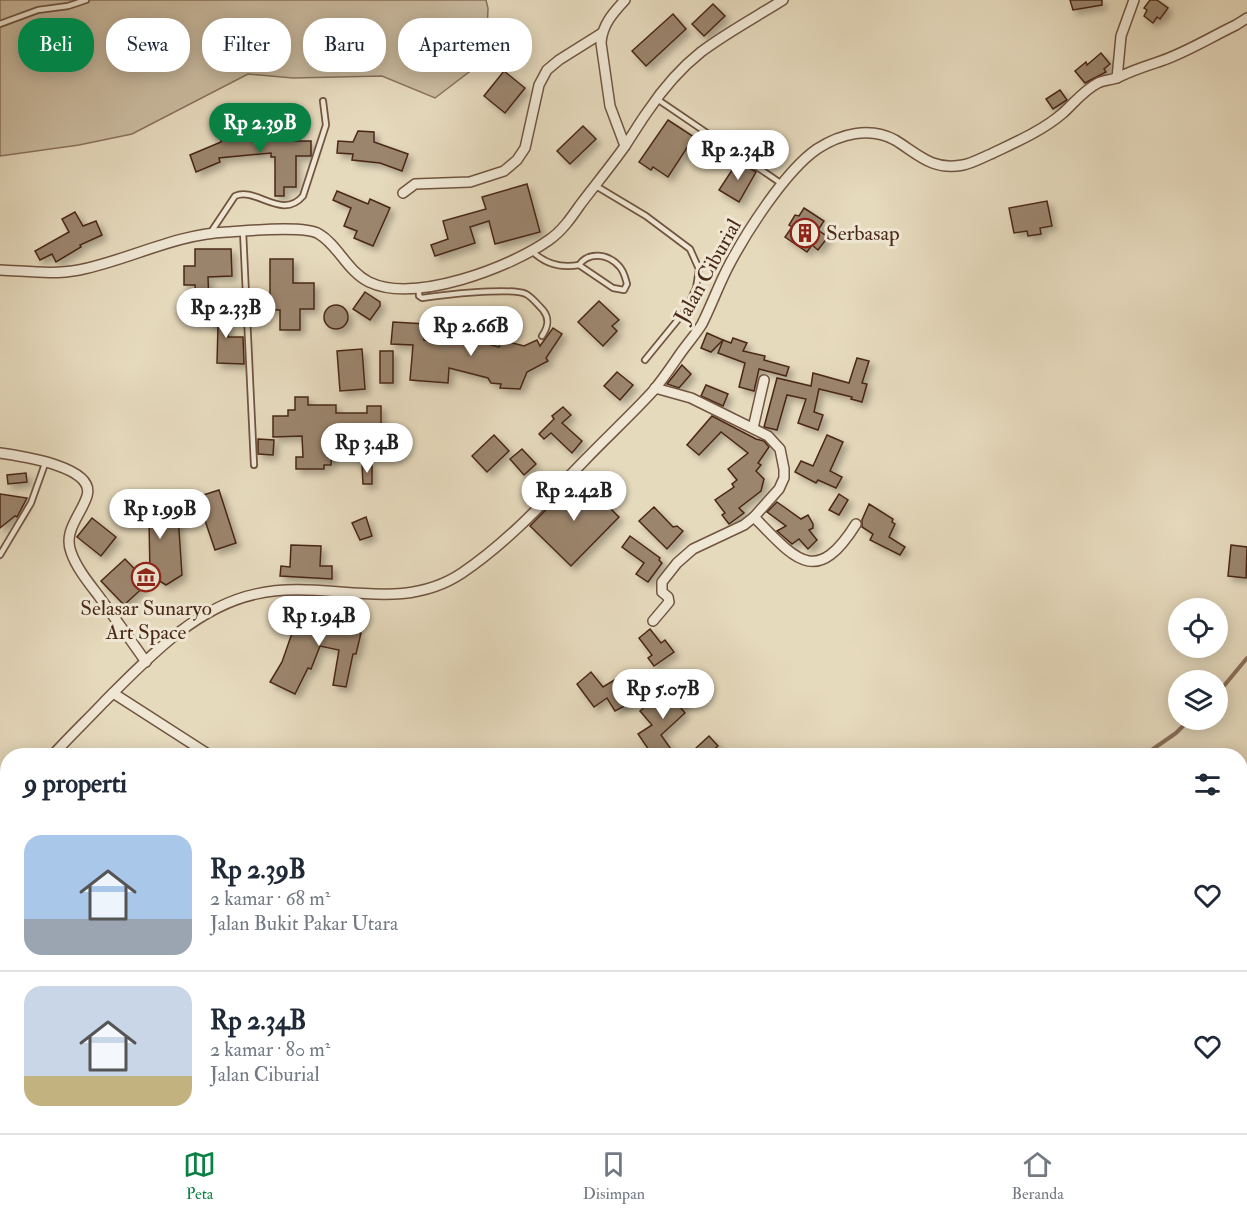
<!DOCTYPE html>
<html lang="id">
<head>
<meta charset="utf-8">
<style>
  body { margin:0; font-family:"IM FELL Double Pica",serif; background:#f2f2f3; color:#1f2937; height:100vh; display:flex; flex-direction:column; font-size:22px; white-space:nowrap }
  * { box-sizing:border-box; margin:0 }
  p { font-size:20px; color:#747a83 }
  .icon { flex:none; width:33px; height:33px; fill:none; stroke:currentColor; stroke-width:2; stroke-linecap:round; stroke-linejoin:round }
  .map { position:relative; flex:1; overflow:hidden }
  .drawer { position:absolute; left:0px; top:748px; width:1248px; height:386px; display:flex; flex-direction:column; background:#fff; border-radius:24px 24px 0 0; box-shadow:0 3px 15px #0003 }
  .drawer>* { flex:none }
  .guide { position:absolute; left:18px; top:18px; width:600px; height:54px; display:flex; gap:12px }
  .fabs { position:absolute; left:1168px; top:598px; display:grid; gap:12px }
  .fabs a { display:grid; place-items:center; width:60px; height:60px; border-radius:50%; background:#fff; box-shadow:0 3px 15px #0003; font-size:30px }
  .price { position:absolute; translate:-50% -51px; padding:0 14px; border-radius:21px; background:#fff; color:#222; font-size:20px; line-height:39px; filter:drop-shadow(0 2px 3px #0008) }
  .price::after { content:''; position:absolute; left:50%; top:36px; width:18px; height:14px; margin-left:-9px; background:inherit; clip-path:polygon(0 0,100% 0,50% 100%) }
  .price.selected { background:#0b8043; color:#fff }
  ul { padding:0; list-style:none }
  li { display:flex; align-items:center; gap:18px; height:150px; padding:0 24px }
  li+li { border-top:2px solid #e0e1e3 }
  li span { display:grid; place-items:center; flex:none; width:168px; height:120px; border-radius:18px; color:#555 }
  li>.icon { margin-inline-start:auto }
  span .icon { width:72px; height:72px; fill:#fffc; stroke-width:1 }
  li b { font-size:26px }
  h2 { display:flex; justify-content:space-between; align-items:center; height:72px; padding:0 24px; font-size:26px }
  .pill { padding:0 21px; border-radius:24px; background:#fff; box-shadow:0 3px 15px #0003; font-size:21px; line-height:54px }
  .pill.selected { background:#0b8043; color:#fff }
  .tabs { display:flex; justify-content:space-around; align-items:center; height:84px; border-top:2px solid #e0e1e3; background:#fff; font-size:16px; color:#747a83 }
  .tabs a { display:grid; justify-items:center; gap:3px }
  .tabs .selected { color:#0b8043 }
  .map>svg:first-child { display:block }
  .green { fill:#cbbca1; stroke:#8a725c; stroke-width:1.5 }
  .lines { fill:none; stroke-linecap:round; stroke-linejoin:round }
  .stream { stroke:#886e59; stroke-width:4 }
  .building { fill:#9b856d; stroke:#4a2817; stroke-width:1.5; filter:url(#shadow) }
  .service-casing { stroke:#715440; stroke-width:8 }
  .minor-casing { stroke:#715440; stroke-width:12 }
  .service { stroke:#efe7d4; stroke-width:4.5 }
  .minor { stroke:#efe7d4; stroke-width:9 }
  .labels { text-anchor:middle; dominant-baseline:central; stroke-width:6; stroke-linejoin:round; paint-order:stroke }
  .poi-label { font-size:21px; fill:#4a2817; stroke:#efe7d4; text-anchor:start }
  .street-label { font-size:21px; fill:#4a2817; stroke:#efe7d4 }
</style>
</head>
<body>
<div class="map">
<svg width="1247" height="1133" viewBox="0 0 1247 1133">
  <defs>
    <filter id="shadow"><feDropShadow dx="4.5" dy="4.5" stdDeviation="3" flood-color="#0004"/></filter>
  </defs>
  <rect width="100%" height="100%" fill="#e6dabd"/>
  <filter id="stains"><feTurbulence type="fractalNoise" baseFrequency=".00333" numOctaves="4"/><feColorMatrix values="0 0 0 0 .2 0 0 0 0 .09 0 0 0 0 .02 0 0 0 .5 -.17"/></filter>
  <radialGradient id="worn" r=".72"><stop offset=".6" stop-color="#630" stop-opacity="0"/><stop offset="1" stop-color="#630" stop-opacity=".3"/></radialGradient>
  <!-- green -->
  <polygon class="green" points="0,0 486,0 488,8 486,59 435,98 382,76 293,78 248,74 132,134 79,145 0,156"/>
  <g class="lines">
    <!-- stream -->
    <g class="stream">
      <polyline points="1218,693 1247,658"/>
      <polyline points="1143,756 1176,733 1189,720"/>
      <polyline points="775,1133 782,1126"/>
    </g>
  </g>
  <!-- building -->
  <g class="building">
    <polygon points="1070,0 1102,0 1102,5 1073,10"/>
    <polygon points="1150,0 1157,0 1168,8 1160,19 1157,17 1153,23 1144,16 1147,10 1144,8"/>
    <polygon points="713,4 725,16 704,36 692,24"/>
    <polygon points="673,14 686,29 646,66 632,51"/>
    <polygon points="1101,53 1110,64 1104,69 1106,72 1085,83 1075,71 1086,62 1087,65"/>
    <polygon points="504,71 525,88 505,113 484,96"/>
    <polygon points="1060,90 1067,100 1053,109 1046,99"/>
    <polygon points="668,120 694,137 668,177 653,167 651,170 639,162"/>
    <polygon points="583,126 596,139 570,164 557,151"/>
    <polygon points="270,127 290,127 291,141 311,141 311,156 296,156 296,187 284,187 284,196 275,196 275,157 271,157 271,153 219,158 220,162 196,172 190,155 221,142 221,139 271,136"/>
    <polygon points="358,131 374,132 374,142 408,154 402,171 380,163 352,160 353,154 337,153 338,141 353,142"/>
    <polygon points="738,161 756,172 739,202 719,190"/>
    <polygon points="527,184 540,232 495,244 489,221 470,227 475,243 435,256 431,245 448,239 443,221 486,209 482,197"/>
    <polygon points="337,191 368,204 370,199 390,208 373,246 354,238 357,231 344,226 351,208 333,200"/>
    <polygon points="1047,201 1052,226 1040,228 1041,234 1028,236 1027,231 1014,233 1009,208"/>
    <polygon points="804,208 824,221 818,230 828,237 818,250 812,245 807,252 785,237 792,227 789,225 795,215 799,216"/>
    <polygon points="75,212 83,226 96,221 102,235 80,245 81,247 56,262 52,254 40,260 35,251 69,232 62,219"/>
    <polygon points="195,249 231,249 232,276 208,277 209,303 196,303 195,285 184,285 184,266 195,266"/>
    <polygon points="270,259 293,259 293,283 314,283 314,309 300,309 300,330 280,330 280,310 270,310"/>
    <polygon points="365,292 380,302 380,306 370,320 353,309"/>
    <polygon points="599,301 619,320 612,326 617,331 603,346 578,322"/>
    <circle cx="336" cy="317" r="12"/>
    <polygon points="208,310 228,310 228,337 243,337 244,364 217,363 218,325 208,325"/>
    <polygon points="393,322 426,324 424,340 465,343 466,338 499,347 501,340 524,346 537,340 540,346 553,328 562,334 546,358 548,361 527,372 520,389 500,388 501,384 491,383 488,378 449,368 448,383 410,380 413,345 391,344"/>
    <polygon points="707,333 723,340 711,352 701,348"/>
    <polygon points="733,338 747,343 743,351 765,356 764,360 789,367 786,376 759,369 754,391 739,387 745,363 718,353 723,340 731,343"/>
    <polygon points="362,349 365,389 340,391 337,351"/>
    <rect x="380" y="351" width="13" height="32"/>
    <polygon points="857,358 869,361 862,383 867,384 862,402 851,399 852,397 819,389 814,412 823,415 818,430 798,423 806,399 787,395 777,430 764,427 777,378 811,386 813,373 849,383"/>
    <polygon points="682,365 691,374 679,388 667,384"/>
    <polygon points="617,372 633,385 620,400 604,386"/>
    <polygon points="706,385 728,394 723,406 701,396"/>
    <polygon points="295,397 308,397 308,405 336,405 336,413 367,413 367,406 381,406 381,439 336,439 336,447 332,447 331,465 324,465 324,469 296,469 296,457 303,457 302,436 273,437 273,416 288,416 288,410 295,410"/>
    <polygon points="563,407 571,415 562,423 582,441 572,453 551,433 544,439 539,434 554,419 552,416"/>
    <polygon points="712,416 756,439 764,441 769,447 758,463 761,465 756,471 764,479 761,491 739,508 744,513 729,524 722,515 725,513 715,500 734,487 732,484 737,480 728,469 748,453 721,432 699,455 687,445"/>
    <polygon points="494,435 509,451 487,472 472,456"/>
    <polygon points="827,435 843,442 830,471 842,477 836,488 818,480 816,483 795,472 801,461 813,466"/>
    <polygon points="258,439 274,440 273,455 258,454"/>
    <polygon points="522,449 536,464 524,475 510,459"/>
    <polygon points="362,464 372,464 372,484 363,484"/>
    <polygon points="26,473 27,482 8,484 7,475"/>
    <polygon points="578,477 619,517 571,566 530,526"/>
    <polygon points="219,490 236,543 215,550 197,497"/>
    <polygon points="0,494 27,498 17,517 15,516 0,528"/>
    <polygon points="839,494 848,500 839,515 829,510"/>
    <polygon points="777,502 801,519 808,515 813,524 813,528 809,530 817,540 808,549 799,539 792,544 777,531 786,526 767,512"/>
    <polygon points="138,503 138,510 167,504 178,515 182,575 166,585 150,575 149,518 121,518 122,504"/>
    <polygon points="869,504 893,519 892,522 895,524 889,537 905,547 900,555 870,540 873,534 862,527 862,520"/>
    <polygon points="654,507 673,527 677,526 683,531 667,549 639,521"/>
    <polygon points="366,517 372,536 360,540 352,523"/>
    <polygon points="92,518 116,537 101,556 77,537"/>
    <polygon points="630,536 660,558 659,560 662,563 648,582 636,574 644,563 622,547"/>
    <polygon points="291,545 321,546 320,566 332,566 332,579 280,576 281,566 290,567"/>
    <polygon points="1231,545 1247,547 1246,578 1228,576"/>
    <polygon points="125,559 148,583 124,605 101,581"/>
    <polygon points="330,599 354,606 347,629 361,633 356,654 353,654 346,687 333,685 339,650 320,646 311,669 308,668 295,694 270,682 282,662 298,616 323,624"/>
    <polygon points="650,629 661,643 665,640 674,652 654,666 648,658 652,655 639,638"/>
    <polygon points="629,671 636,682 621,692 628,704 615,711 607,698 594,707 577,684 591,672 603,687"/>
    <polygon points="682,683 693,695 680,707 685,713 661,735 673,752 667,756 640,756 649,750 638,734 652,725 640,711 657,696 660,700 671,690 673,692"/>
    <polygon points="709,736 718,746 706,756 703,756 696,748"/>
  </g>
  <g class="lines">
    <!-- service casing -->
    <g class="service-casing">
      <g id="service">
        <polyline points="0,24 38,10 68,6 86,0"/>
        <polyline points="657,99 782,184"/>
        <polyline points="596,186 646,216 690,249 699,269 696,288 685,311 645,360"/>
        <polyline points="243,231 254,465"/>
        <path d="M211,232L235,196C255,186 282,221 303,196L326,125L323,101"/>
        <path d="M532,251C545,264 562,268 579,265L613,288L624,290L627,284C625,277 624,271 619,266C608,254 589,251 579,265"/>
        <path d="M419,287V296L422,298C442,295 510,287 526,294C532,297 538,305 543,310C550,319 548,327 542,336"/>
        <polyline points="530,484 548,499"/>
        <polyline points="0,555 31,503 46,461"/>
        <polyline points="60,747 72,756"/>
        <polyline points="310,1126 310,1133"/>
      </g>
    </g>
    <!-- minor casing -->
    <g class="minor-casing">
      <g id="minor">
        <polyline points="1117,78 1121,36 1134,0"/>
        <path d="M625,146L610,106L601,43C602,25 613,13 625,0"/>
        <polyline points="403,193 415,184 470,182 504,171 517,160 525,148 539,85 547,70 559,60 602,33"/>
        <path d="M0,270C26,271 53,275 79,270C129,260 175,234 227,232C246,231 305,225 319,234C338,245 347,271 369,282C415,304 511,267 549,240C562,231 571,218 580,205C595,185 611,166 625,146C633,134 640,122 648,111C662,90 681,68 701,52C726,33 756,17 783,0"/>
        <polyline points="753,428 764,380"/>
        <path d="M0,453C19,456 96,466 87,496C81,515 63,531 71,552C76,567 88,582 98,595C114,617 130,639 146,662"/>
        <path d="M754,517C795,559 816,588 856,524"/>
        <polyline points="653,621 669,602 668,597 662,592 662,582 677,563 693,549 744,525 754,517 779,489 784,478 784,469 780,449 768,436 691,398 655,388"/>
        <polyline points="113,693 211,756"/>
        <path d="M52,756C69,737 87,720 104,702C147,659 195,607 256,594C325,578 398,616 462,573C508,542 546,500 584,461C607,437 631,415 653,391C663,379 671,367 680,354C687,344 696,334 702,324C711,306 718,287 727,269C745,234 785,171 817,149C840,134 870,126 895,140C918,154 932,171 963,165C973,163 983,157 991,154C1016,142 1042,131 1063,113C1074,103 1084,90 1098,83C1104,80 1112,80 1119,77C1133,70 1146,66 1161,61C1187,52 1211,37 1236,25L1247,18"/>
        <polyline points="0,813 8,804"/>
        <polyline points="1240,1080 1247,1072"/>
        <polyline points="377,1126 381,1133"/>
        <polyline points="196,1133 202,1126"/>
        <polyline points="1209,1133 1212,1126"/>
      </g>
    </g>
    <!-- service -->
    <use href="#service" class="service"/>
    <!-- minor -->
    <use href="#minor" class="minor"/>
  </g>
  <!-- icons -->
  <defs>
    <g id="building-ring" transform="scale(1.5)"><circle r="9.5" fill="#efe7d4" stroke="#8f2418" stroke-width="1.5"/><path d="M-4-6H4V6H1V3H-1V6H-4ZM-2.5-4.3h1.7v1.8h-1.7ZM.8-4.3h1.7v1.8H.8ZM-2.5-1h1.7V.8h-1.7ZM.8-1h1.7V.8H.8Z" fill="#8f2418"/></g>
    <g id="museum-ring" transform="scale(1.5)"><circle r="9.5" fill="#efe7d4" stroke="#8f2418" stroke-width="1.5"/><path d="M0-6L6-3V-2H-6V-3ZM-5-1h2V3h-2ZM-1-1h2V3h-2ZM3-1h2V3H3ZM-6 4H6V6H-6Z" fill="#8f2418"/></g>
  </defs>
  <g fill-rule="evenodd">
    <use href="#building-ring" x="805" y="233"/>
    <use href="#museum-ring" x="146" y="577"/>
  </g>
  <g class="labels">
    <!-- poi labels -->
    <g class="poi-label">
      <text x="826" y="233">Serbasap</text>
      <text x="146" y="608" text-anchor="middle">Selasar Sunaryo<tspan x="146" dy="24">Art Space</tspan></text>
    </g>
    <!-- street labels -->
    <g class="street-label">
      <text transform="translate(708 271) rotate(-61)">Jalan Ciburial</text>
    </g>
  </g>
  <rect width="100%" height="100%" filter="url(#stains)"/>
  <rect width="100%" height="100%" fill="url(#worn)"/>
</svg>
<div class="fabs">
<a><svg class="icon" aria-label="locate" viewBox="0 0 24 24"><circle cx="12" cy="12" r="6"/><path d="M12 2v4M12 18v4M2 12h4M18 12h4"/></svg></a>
<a><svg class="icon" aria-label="layers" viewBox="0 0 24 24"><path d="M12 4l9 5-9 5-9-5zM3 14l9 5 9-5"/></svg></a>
</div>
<b class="price selected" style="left:260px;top:154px">Rp 2.39B</b>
<b class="price" style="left:738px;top:181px">Rp 2.34B</b>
<b class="price" style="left:226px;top:339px">Rp 2.33B</b>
<b class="price" style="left:471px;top:357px">Rp 2.66B</b>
<b class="price" style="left:367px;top:474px">Rp 3.4B</b>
<b class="price" style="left:574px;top:522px">Rp 2.42B</b>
<b class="price" style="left:160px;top:540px">Rp 1.99B</b>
<b class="price" style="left:319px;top:647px">Rp 1.94B</b>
<b class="price" style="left:663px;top:720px">Rp 5.07B</b>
<div class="guide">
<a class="pill selected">Beli</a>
<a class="pill">Sewa</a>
<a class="pill">Filter</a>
<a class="pill">Baru</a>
<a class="pill">Apartemen</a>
</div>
<section class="drawer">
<h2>9 properti<svg class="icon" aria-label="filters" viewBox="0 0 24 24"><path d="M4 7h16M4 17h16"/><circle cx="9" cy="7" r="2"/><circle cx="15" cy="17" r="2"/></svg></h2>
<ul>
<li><span style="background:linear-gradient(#a9c7e8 70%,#9aa5b1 0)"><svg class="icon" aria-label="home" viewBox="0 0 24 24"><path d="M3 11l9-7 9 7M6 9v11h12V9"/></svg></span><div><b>Rp 2.39B</b><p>2 kamar · 68 m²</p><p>Jalan Bukit Pakar Utara</p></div><svg class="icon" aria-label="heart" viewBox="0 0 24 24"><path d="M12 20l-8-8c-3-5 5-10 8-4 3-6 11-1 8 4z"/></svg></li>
<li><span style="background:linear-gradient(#c9d6e8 75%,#c2b280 0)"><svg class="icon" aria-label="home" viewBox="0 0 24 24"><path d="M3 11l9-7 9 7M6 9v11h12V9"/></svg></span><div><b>Rp 2.34B</b><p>2 kamar · 80 m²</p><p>Jalan Ciburial</p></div><svg class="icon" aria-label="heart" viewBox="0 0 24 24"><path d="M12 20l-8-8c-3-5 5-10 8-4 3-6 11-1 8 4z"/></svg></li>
</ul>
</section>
</div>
<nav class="tabs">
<a class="selected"><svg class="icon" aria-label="map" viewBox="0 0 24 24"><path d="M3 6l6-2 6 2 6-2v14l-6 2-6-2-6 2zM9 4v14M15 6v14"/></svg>Peta</a>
<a><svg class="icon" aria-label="saved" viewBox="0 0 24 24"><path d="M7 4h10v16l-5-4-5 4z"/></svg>Disimpan</a>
<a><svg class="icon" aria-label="home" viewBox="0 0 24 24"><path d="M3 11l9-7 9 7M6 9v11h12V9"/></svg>Beranda</a>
</nav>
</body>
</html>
